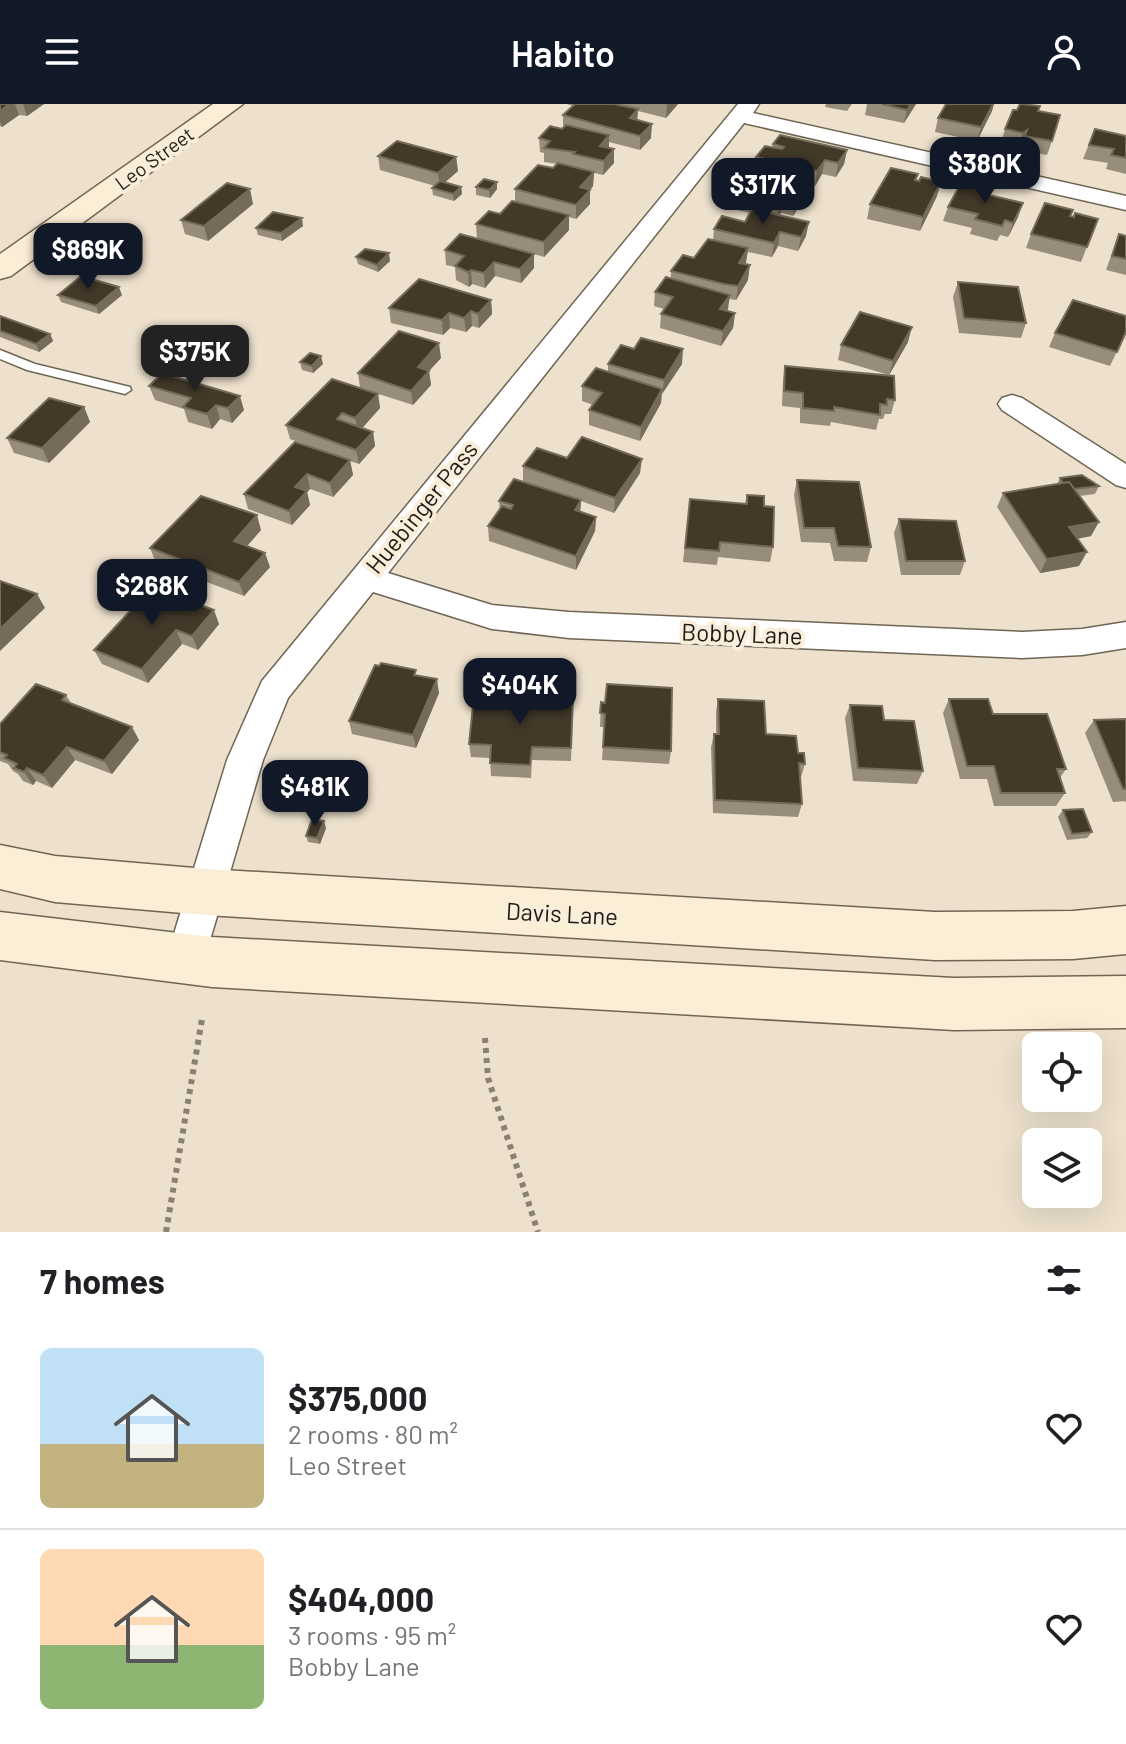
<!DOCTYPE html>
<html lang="en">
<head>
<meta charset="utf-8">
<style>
  body { margin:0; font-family:Barlow,sans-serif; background:#f6f6f6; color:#202124; height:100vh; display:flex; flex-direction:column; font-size:30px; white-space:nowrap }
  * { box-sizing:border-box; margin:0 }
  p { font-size:26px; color:#757577 }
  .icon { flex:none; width:44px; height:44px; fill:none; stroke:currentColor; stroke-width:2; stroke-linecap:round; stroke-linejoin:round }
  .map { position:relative; height:1128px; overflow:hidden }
  .details { display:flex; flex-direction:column; background:#fff; flex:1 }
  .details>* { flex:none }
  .tools { position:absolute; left:1022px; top:928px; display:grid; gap:16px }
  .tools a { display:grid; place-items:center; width:80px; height:80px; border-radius:12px; background:#fff; box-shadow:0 8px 32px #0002; font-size:40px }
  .price { position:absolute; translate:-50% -68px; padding:0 18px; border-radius:16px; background:#111827; color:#fff; font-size:26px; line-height:52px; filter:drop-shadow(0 2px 4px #0008) }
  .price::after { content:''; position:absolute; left:50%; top:48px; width:24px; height:18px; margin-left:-12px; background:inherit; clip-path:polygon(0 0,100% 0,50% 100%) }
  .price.current { background:#222; color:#fff }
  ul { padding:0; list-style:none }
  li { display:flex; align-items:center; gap:24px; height:200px; padding:0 40px }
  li+li { border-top:2px solid #e0e0e0 }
  li span { display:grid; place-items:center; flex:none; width:224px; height:160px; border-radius:12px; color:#555 }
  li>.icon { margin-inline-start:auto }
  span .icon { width:96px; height:96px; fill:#fffc; stroke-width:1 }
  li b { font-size:34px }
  h2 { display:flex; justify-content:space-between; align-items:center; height:96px; padding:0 40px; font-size:34px }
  header { display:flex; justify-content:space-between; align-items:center; height:104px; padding:0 40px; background:#111827; color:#fff; font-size:36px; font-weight:600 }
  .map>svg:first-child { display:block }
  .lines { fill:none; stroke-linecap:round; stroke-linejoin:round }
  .lane-casing { stroke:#6f6554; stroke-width:3 }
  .street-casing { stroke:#6f6554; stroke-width:3 }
  .secondary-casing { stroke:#6f6554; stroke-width:3 }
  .path { stroke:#898174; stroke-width:6; stroke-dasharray:5 5; stroke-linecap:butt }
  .lane { fill:#fff; fill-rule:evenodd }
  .street { fill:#fff; fill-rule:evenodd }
  .secondary { fill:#fbeed6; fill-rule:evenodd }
  .wall { fill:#988d7b }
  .shaded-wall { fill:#756b5a }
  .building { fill:#423929; stroke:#756b5a; stroke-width:2 }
  .labels { text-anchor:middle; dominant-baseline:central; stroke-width:8; stroke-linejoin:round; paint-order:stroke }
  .far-street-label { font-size:20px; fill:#1f1b14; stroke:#faeeda }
  .street-label { font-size:24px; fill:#1f1b14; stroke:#faeeda }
</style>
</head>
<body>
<header><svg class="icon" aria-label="menu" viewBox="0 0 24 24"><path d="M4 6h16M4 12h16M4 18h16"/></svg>Habito<svg class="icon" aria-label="person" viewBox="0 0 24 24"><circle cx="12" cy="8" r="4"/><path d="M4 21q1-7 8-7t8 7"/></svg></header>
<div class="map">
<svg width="1126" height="1128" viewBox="0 0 1126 1128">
  <rect width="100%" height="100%" fill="#ede1cd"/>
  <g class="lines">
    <!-- lane casing -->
    <g class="lane-casing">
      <polygon id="lane" points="0,246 35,260 130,283 131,286 125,290 27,266 0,255"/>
    </g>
    <!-- street casing -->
    <g class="street-casing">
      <g id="street">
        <polygon points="738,0 759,0 753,9 1126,92 1126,106 744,19 388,469 492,501 569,508 1022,528 1082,525 1126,518 1126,544 1082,551 1022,554 569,534 492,525 373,488 288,594 263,656 200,870 186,875 172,870 166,856 227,656 262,577"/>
        <polygon points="1012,291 1022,294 1126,360 1126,384 1116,381 1002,306 998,300 1002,294"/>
      </g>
    </g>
    <!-- secondary casing -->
    <g class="secondary-casing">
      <g id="secondary">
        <polygon points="213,0 243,0 11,172 0,175 0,150"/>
        <polygon points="0,741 55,752 206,765 935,808 1073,807 1126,802 1126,850 1073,855 935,856 206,811 55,798 0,785"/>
        <polygon points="0,808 212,833 954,874 1126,872 1126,924 954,926 212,883 0,856"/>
      </g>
    </g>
    <!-- path -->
    <g class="path">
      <polyline points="485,934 488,974 538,1128"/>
      <polyline points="166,1128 202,915"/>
    </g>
    <!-- lane -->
    <use href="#lane" class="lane"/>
    <!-- street -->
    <use href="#street" class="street"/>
    <!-- secondary -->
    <use href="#secondary" class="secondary"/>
  </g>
  <!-- wall -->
  <g class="wall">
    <polygon points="0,0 44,0 27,12 19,11 2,23 0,22"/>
    <polygon points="567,0 678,0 666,14 638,7 637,16 651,34 640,46 609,38 609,44 614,59 603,71 594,69 593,82 590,86 590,100 576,115 569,113 569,126 544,153 534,150 534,164 521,179 495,172 485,184 472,180 469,183 456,176 455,163 446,161 445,146 477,135 476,120 500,110 515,98 515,85 553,64 557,60 544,58 544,49 540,48 539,34 563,24 563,11 573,2"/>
    <polygon points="826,0 852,0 847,7 825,3"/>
    <polygon points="867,0 916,0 904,19 865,11"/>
    <polygon points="992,7 977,37 935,28 938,14"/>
    <polygon points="1038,7 1052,37 1047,51 1020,46 1023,40 1019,43 1001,39 1005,25"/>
    <polygon points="1095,25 1126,32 1126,70 1106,65 1108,59 1083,55"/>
    <polygon points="773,40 847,46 844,60 836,73 822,70 815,82 798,78 797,83 804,85 801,99 793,112 781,109 779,111 806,132 798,147 778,142 772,153 748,148 745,160 748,176 736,196 729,195 727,207 735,209 733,224 721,242 660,224 661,210 664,205 654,202 655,188 671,175 671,167 694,154 713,136 714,125 745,118 750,109 737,106 739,92 743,86 741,86 743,72 755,60 756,53 772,43"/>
    <polygon points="378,52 456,53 458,67 444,78 461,83 462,90 454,97 433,91 432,84 435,82 380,66"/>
    <polygon points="918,70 916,76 937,92 920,127 867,115 870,100"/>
    <polygon points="497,78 497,85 490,94 476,91 476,83"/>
    <polygon points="984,90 1018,113 1008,133 1000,131 997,137 970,130 972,124 943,117 948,103"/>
    <polygon points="253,100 208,137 185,130 181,116"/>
    <polygon points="1070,112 1098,115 1081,158 1026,144 1031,130"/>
    <polygon points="303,122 282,137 258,131 256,124"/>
    <polygon points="1119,130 1126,132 1126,171 1106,166"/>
    <polygon points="356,153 390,157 378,168 358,160"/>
    <polygon points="958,178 1026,219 1021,234 959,229 953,193"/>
    <polygon points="58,191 122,191 99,210 61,198"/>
    <polygon points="491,196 492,210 479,224 472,222 466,228 450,224 443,231 391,219 389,204"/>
    <polygon points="0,212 50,230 53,237 39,248 0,233"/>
    <polygon points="1126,228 1110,262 1049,243 1055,229"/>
    <polygon points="908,238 889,271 838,256 841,241"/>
    <polygon points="441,254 429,267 431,281 413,301 360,284 358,269"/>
    <polygon points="300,258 323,260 313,269 302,266"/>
    <polygon points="608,260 682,260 662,290 661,299 640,337 589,321 589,306 593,301 582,297 582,282 608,268"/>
    <polygon points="785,262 895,296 891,310 885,310 883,315 879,315 876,326 831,318 830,322 800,319 800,304 782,302 783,277"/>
    <polygon points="149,282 244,306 232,319 220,315 212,325 188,318 184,305 155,296"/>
    <polygon points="378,290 380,304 362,324 373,328 375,342 359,360 350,357 353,371 333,393 310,385 307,388 310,401 292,421 248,405 244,390 326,348 290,335 286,321"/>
    <polygon points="84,303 90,318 49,359 14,349 7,334"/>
    <polygon points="567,354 640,369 614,409 581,397 580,408 596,413 595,427 576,466 489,437 488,422 500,406 499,397 560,390 523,377 523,362"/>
    <polygon points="1060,374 1099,382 1095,390 1079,392 1091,432 1078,435 1079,462 1040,469 997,403 1003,389 1057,380"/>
    <polygon points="797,376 871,443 867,458 834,457 830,439 801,438 794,391"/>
    <polygon points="747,391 764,402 773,443 770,458 718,453 717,461 683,458 690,395 745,400"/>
    <polygon points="899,415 965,457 960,471 901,471 894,429"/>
    <polygon points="261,426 247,442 270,463 244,492 156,459 150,444"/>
    <polygon points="152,483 219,520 198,546 182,540 148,579 102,560 94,546"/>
    <polygon points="417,571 439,589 416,644 352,630 349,617"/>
    <polygon points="66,591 71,599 139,636 112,670 75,656 52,684 36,677 33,681 23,677 18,670 13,667 8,660 0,657 0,620"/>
    <polygon points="573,595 571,657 532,656 531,674 491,672 490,654 471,653 469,640"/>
    <polygon points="718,595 766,630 798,649 805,660 801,673 800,672 802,700 798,713 713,709 711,643 714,630 716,630 716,608"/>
    <polygon points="949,595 993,610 1066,665 1060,674 1065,689 1056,702 994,702 987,675 960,675 943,609"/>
    <polygon points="601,598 671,647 669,660 602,656 604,623 600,623"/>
    <polygon points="850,601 884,616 923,667 917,680 853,677 845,614"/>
    <polygon points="1126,615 1126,699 1125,697 1113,698 1085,629 1094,616"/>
    <polygon points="1063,706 1092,728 1087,734 1067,736 1058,713"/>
    <polygon points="326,724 320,740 308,738 306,732"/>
  </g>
  <!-- shaded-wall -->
  <g class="shaded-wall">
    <polygon points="9,0 15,0 19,11 2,23 0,17 0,7"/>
    <polygon points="23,0 44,0 27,12"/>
    <polygon points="667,0 678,0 666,14"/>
    <polygon points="911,0 916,0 904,19 907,6"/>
    <polygon points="993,0 994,0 992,7 977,37 981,23"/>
    <polygon points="638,5 637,19 630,14"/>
    <polygon points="652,20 651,34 640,46 640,32"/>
    <polygon points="1027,26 1023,40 1019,43 1023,29"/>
    <polygon points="609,31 609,45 600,42"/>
    <polygon points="614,45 614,59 603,71 604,57"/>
    <polygon points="847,46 844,60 836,73 838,59"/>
    <polygon points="456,53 458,67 440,83 438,69"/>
    <polygon points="825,56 822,70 815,82 817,67"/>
    <polygon points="594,68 593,82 590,86 590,100 576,115 576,101 580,83"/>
    <polygon points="800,70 797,84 791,82"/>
    <polygon points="497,78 497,85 490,94 489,86"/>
    <polygon points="941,78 937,92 920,127 923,113"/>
    <polygon points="461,83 462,90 454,97 453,90"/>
    <polygon points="250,85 253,100 208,137 204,122"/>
    <polygon points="804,85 801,99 793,112 796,98"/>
    <polygon points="783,95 781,109 776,116 779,101"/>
    <polygon points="1023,99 1018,113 1008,133 1013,119"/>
    <polygon points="569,111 569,126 544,153 544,138"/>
    <polygon points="302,114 303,122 282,137 281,129"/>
    <polygon points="809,118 806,132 798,147 801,133"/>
    <polygon points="780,128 778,142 772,153 774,139"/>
    <polygon points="748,144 746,159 737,173 739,159"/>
    <polygon points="389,149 390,157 378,168 377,161"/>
    <polygon points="534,150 534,164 521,179 520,165"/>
    <polygon points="494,158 495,172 485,184 484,169"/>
    <polygon points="750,161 748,176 736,196 738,182"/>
    <polygon points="471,166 472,180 469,183 468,168"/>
    <polygon points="119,183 122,191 99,210 96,202"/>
    <polygon points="730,191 728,205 718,219 720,205"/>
    <polygon points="491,196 492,210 479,224 478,210"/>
    <polygon points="471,207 472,222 466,228 464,214"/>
    <polygon points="449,209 450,224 443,231 442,216"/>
    <polygon points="735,209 733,224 721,242 723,227"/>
    <polygon points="912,223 908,238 889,271 893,257"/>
    <polygon points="50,230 53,237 39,248 36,240"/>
    <polygon points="439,239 441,254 429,267 431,281 413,301 411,287 418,263"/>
    <polygon points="683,245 682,260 662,290 664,276"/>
    <polygon points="321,252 323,260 313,269 312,262"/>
    <polygon points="662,285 661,299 640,337 641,323"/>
    <polygon points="378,290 380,304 358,329 355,314"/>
    <polygon points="240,292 244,306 232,319 228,304"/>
    <polygon points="216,301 220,315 212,325 207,310"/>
    <polygon points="84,303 90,318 49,359 42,344"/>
    <polygon points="373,328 375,342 359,360 356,346"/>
    <polygon points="642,355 640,369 614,409 615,394"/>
    <polygon points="350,356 353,371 333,393 330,379"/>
    <polygon points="307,370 310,385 307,388 310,401 292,421 289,407 295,383"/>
    <polygon points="581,396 580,411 575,406"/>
    <polygon points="257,411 261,426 239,451 234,437"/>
    <polygon points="596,413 595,427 576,466 576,452"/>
    <polygon points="1099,418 1091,432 1062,437 1069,423"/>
    <polygon points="1087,448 1079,462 1040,469 1047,455"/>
    <polygon points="265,449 270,463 244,492 239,478"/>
    <polygon points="37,490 45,504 0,547 0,525"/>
    <polygon points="214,506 219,520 198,546 192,532"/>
    <polygon points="176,526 182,540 148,579 142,565"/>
    <polygon points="437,575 439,589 416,644 413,631"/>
    <polygon points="132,623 139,636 112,670 104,657"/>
    <polygon points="67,643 75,656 52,684 43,671"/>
    <polygon points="27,664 36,677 33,681 24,668"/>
    <polygon points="324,717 326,724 320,740 317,734"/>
  </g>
  <!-- building -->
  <g class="building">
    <polygon points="0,0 9,0 0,7"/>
    <polygon points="575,0 614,0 638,5 630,14 652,20 640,32 563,11"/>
    <polygon points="882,0 911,0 907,6"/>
    <polygon points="946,0 993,0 981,23 938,14"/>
    <polygon points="1020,0 1040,2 1038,7 1060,11 1052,37 1025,32 1027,26 1023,29 1005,25 1013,6 1017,6"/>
    <polygon points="566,21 609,31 600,42 614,45 604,57 573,50 575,48 544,44 550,37 539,34 550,22 562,25"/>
    <polygon points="1095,25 1126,32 1126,54 1111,51 1114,45 1089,41"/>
    <polygon points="780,31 847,46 838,59 825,56 817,67 756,53 765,42 782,45 784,43 773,40"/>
    <polygon points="397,37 456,53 438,69 378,52"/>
    <polygon points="558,59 594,68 580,83 590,86 576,101 515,85 538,61 553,64"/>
    <polygon points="752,59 800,70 791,82 804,85 796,98 783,95 779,101 739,92 752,74 743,72"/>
    <polygon points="891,64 918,70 915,76 919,77 921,73 941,78 923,113 870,100"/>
    <polygon points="484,75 497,78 489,86 476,83"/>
    <polygon points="440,77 461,83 453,90 432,84"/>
    <polygon points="227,79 250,85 204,122 181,116"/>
    <polygon points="961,79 986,85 984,90 1023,99 1013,119 1005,116 1002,122 975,115 978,110 948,103"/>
    <polygon points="512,97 569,111 544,138 476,120 489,107 500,110"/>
    <polygon points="1045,99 1073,106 1070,112 1074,113 1075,109 1098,115 1087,143 1031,130"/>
    <polygon points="752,105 809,118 801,133 780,128 774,139 714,125 722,112 745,118"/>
    <polygon points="273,108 302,114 281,129 256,124"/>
    <polygon points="460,130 534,150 520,165 494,158 484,169 471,166 468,168 455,162 464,152 445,146"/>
    <polygon points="1119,130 1126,132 1126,155 1112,152"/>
    <polygon points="708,135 748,144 739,159 750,161 738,182 724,180 671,167 683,151 694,154"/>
    <polygon points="365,145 389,149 377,161 356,153"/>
    <polygon points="81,172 119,183 96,202 58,191"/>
    <polygon points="666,173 730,191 720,205 735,209 723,227 661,210 673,193 655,188"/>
    <polygon points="419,175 491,196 478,210 471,207 464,214 449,209 442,216 389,204"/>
    <polygon points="958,178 1018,183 1026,219 964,214"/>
    <polygon points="1073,196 1126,212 1126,228 1117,248 1055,229"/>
    <polygon points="860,208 912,223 893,257 841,241"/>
    <polygon points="0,212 50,230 36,240 0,227"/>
    <polygon points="399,227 439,239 418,263 429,267 411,287 358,269"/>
    <polygon points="641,234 683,245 664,276 608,260 621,241 634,245"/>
    <polygon points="310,249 321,252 312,262 300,258"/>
    <polygon points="785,262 894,272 895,296 887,295 887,301 880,300 880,311 834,303 834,307 803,304 803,289 784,287"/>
    <polygon points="596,264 662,285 641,323 589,306 602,289 582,282"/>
    <polygon points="162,269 240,292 228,304 216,301 207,310 183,303 191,294 149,282"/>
    <polygon points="332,275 378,290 355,314 342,309 337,315 373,328 356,346 286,321"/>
    <polygon points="49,294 84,303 42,344 7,334"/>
    <polygon points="582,333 642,355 615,394 523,362 537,344 567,354"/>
    <polygon points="295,338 350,356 330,379 307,370 295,383 307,387 289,407 244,390"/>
    <polygon points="1082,371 1099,382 1074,385 1069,378 1063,379 1060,374"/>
    <polygon points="514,375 581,396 575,406 596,413 576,452 488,422 502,402 511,405 513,401 499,397"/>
    <polygon points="797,376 859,378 871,443 838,442 834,424 804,424"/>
    <polygon points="1069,378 1099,418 1069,423 1087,448 1047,455 1003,389"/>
    <polygon points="747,391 764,392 764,402 774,403 773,443 720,438 719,447 685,444 690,395 747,400"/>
    <polygon points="201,392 257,411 234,437 265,449 239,478 150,444"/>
    <polygon points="899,415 956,417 965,457 906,457"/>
    <polygon points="0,477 37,490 0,525"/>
    <polygon points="152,483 214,506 192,532 176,526 142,565 94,546"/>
    <polygon points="381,559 416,566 414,571 437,575 413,631 349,617 375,561 379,562"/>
    <polygon points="36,580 66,591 62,596 132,623 104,657 67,643 43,671 27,664 24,668 14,664 17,660 4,654 7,651 0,648 0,620"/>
    <polygon points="607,580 672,584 671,647 603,643 605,610 600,609 601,598 605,599"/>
    <polygon points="474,592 573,595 571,644 532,643 530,661 490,659 491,641 469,640"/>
    <polygon points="718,595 764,597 766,630 796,632 798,649 804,649 805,660 799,659 802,700 715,696 714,630 719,630"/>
    <polygon points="949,595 988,595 993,610 1047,610 1066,665 1057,665 1065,689 1001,689 994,662 967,662"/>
    <polygon points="850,601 882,602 884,616 914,617 923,667 858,664"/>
    <polygon points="1126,615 1126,685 1123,685 1094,616"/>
    <polygon points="1083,705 1092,728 1072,730 1063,706"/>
    <polygon points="312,715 324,717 317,734 306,732"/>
  </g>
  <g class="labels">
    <!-- far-street labels -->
    <g class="far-street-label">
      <text transform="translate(154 54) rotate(-36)">Leo Street</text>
    </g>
    <!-- street labels -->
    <g class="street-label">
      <text transform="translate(421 403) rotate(-51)">Huebinger Pass</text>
      <text transform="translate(742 529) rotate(2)">Bobby Lane</text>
      <text transform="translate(562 809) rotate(3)">Davis Lane</text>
    </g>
  </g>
</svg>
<div class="tools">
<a><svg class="icon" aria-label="locate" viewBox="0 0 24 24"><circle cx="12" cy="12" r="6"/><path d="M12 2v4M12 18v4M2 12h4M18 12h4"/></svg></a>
<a><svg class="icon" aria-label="layers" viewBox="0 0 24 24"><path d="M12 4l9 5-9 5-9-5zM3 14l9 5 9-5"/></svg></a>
</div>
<b class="price" style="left:985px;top:101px">$380K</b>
<b class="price" style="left:763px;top:122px">$317K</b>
<b class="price" style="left:88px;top:187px">$869K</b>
<b class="price current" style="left:195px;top:289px">$375K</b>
<b class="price" style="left:152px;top:523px">$268K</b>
<b class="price" style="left:520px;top:622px">$404K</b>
<b class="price" style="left:315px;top:724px">$481K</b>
</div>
<section class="details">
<h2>7 homes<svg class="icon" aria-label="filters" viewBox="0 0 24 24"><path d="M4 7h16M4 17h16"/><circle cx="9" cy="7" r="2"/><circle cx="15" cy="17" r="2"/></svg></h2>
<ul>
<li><span style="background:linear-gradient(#bfe0f5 60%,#c2b280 0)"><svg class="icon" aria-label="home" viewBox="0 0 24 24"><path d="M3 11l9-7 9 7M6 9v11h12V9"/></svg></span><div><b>$375,000</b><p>2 rooms · 80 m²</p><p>Leo Street</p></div><svg class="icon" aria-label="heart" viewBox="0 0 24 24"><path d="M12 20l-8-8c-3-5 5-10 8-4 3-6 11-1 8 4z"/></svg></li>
<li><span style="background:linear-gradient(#ffd9b3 60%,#8fb573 0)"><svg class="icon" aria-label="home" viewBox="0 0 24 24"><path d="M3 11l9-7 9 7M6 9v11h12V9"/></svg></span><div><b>$404,000</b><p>3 rooms · 95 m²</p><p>Bobby Lane</p></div><svg class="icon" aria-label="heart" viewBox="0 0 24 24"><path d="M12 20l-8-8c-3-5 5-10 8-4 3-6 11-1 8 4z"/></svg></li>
</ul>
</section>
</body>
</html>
